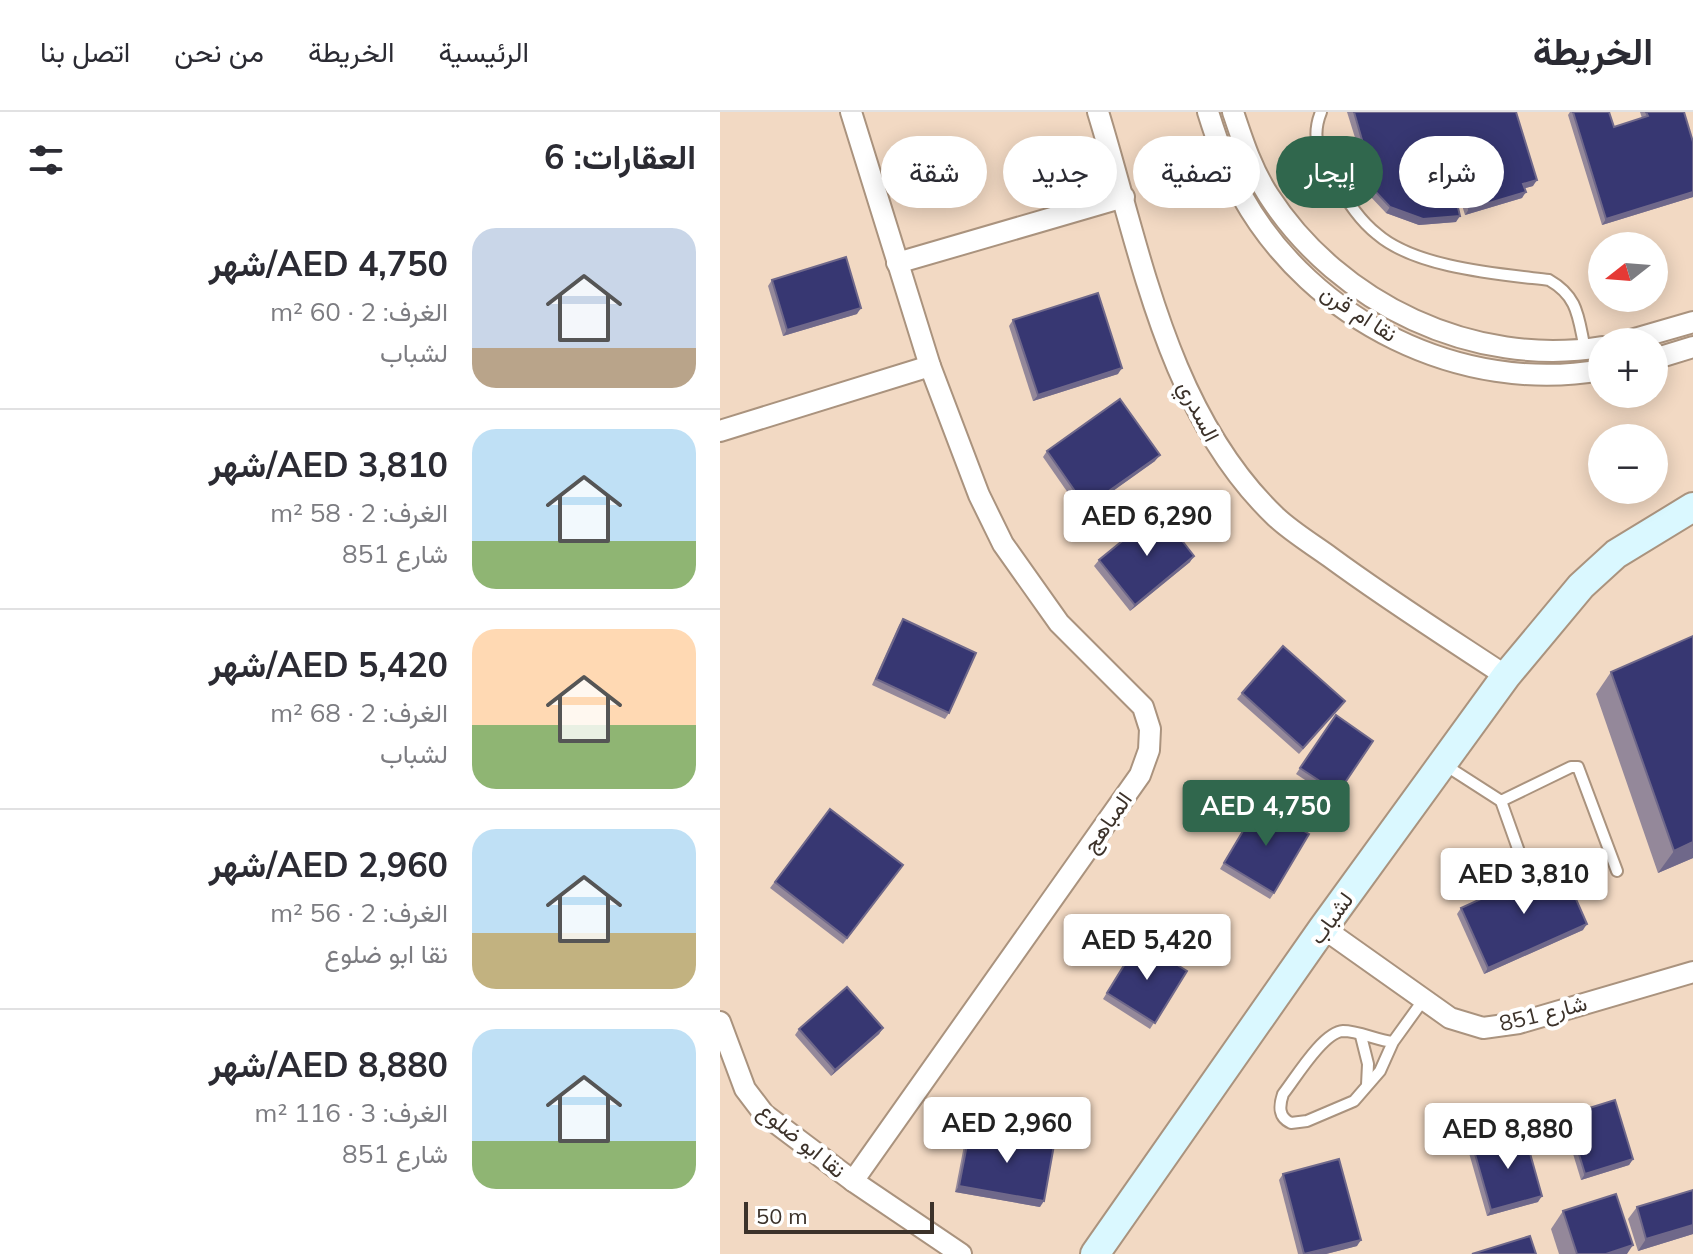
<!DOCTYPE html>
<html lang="ar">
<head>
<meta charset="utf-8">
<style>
  body { margin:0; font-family:Mulish,Vazirmatn,sans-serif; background:#f2f2f3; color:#2b2b33; direction:rtl; height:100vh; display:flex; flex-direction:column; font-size:30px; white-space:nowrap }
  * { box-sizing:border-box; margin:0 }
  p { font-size:26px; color:#7c7c81 }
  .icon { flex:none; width:44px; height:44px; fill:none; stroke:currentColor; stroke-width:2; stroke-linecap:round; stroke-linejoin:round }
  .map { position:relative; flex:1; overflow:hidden; direction:ltr }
  .sheet { display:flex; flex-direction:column; background:#fff; width:720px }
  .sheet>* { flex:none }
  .guide { position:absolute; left:24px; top:24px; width:760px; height:72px; direction:rtl; display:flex; gap:16px }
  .needle { width:52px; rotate:253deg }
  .buttons { position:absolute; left:868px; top:120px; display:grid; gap:16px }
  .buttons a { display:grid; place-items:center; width:80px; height:80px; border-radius:50%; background:#fff; box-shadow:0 4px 20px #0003; font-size:40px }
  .scale { position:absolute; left:24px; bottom:20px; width:190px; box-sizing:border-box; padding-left:8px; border:4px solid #3c322a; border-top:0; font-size:22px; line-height:28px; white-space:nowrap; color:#3c322a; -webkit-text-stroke:6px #fff; paint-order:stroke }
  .price { position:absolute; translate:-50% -68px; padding:0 18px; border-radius:8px; background:#fff; color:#222; font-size:26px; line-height:52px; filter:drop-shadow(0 2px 4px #0008) }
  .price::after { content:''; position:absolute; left:50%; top:48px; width:24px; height:18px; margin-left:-12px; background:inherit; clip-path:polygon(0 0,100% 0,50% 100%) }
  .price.on { background:#30674d; color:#fff }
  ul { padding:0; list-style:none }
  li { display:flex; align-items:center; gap:24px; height:200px; padding:0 24px }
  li+li { border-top:2px solid #e1e1e2 }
  li span { display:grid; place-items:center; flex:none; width:224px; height:160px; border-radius:24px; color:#555 }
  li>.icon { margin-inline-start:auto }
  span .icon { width:96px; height:96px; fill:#fffc; stroke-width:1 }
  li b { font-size:34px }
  h2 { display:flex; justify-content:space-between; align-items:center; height:96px; padding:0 24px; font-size:34px }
  .tag { padding:0 28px; border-radius:36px; background:#fff; box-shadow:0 4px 20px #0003; font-size:28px; line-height:72px }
  .tag.on { background:#30674d; color:#fff }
  header { display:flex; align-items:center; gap:48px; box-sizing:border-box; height:112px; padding:0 40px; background:#fff; border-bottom:2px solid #e1e1e2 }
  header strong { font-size:38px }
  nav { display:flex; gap:44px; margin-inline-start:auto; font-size:28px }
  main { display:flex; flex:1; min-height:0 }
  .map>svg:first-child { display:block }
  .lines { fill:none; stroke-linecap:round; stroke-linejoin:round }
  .lane-casing { stroke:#aa937e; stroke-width:14 }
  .street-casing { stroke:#aa937e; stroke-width:24 }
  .secondary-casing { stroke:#aa937e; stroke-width:32 }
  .lane { stroke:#fff; stroke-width:10 }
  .street { stroke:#fff; stroke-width:20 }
  .secondary { stroke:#daf8ff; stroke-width:28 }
  .wall { fill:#94889a }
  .shaded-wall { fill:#6f688a }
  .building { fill:#373772; stroke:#6f688a; stroke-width:2 }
  .labels { text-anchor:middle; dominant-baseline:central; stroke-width:8; stroke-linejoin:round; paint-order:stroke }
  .street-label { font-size:22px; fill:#3c322a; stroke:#fff }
</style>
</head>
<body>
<header>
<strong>الخريطة</strong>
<nav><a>الرئيسية</a><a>الخريطة</a><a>من نحن</a><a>اتصل بنا</a></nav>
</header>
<main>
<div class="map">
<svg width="973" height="1142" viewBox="0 0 973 1142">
  <rect width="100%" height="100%" fill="#f2d9c3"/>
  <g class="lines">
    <!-- lane casing -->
    <g class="lane-casing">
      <g id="lane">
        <path d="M601,0C590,27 600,45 615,69C627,88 639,108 657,122C696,156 779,162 829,168C859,185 858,206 865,237"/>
        <polyline points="725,653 781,689 851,655 858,655 897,759"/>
        <polyline points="781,689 802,748"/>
        <polyline points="641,924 648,952 647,973"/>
        <path d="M673,930C657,928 638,919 623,919C603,920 575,967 563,982C559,994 558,1005 571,1011L587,1009L634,989L660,959L673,930L704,887"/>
      </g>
    </g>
    <!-- street casing -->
    <g class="street-casing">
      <g id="street">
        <polyline points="131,0 210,254 259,383 283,432 339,511 423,595 430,617 429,638 420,663 133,1069"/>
        <path d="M378,0C421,140 447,301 556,405C572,420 592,432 610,445C667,487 727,525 786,564"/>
        <path d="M488,0C497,29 507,58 522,84C592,209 741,283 882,258"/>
        <path d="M513,0C523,30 532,58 549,84C619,192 754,256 882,235"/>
        <polyline points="177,151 404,85"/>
        <polyline points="904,230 973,210"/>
        <polyline points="934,247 973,235"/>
        <polyline points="0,319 210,254"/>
        <polyline points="603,816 730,906 763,916 799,911 973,860"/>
        <polyline points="0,910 25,977 44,1002 133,1069 241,1142"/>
      </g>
    </g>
    <!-- secondary casing -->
    <g class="secondary-casing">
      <polyline id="secondary" points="375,1142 603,816 786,564 861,474 896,442 973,395"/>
    </g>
    <!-- lane -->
    <use href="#lane" class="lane"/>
    <!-- street -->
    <use href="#street" class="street"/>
    <!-- secondary -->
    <use href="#secondary" class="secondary"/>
  </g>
  <!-- wall -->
  <g class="wall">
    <polygon points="627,0 796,0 813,74 805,76 802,86 745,103 741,90 737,91 736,110 699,113 666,101 649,83 634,56 639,50 650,46 650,45 642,48"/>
    <polygon points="850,0 889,0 894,15 922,6 920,0 964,0 973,30 973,85 882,113 848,3"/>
    <polygon points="52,168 137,202 63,224 48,174"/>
    <polygon points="293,208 398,262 313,289 289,214"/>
    <polygon points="327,339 435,349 362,401 323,345"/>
    <polygon points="379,448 470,450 410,499 374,454"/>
    <polygon points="183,507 229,601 225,607 152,573 179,513"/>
    <polygon points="973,524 973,746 938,761 876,582 891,560"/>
    <polygon points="522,581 620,595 579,642 517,587"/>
    <polygon points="616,603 653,629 614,687 576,662"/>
    <polygon points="110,697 183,753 123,832 50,776"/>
    <polygon points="535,698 554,781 550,787 500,757"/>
    <polygon points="741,796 863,818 764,862 737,802"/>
    <polygon points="415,835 467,859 430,917 383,887"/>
    <polygon points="163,916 159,922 111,964 75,923 79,917"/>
    <polygon points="847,1003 913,1047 909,1053 861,1068 843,1009"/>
    <polygon points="250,1017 320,1095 235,1080 246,1023"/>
    <polygon points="753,1035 818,1090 767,1104 749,1041"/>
    <polygon points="563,1062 637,1134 606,1142 578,1142 559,1068"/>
    <polygon points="973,1078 973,1122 918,1139 908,1107 917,1095"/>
    <polygon points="843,1099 907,1142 839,1142 831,1117"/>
  </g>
  <!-- shaded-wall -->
  <g class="shaded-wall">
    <polygon points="654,39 650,45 642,48 646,42"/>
    <polygon points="817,68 813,74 799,78 803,72"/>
    <polygon points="806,80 802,86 745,103 749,97"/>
    <polygon points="973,80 973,85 882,113 886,107"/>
    <polygon points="745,84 741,90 731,93 736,87"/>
    <polygon points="670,95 740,104 736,110 699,113 666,101"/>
    <polygon points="141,196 137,202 63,224 67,218"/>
    <polygon points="402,256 398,262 313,289 318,283"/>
    <polygon points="440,343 435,349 362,401 366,395"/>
    <polygon points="474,444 470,450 410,499 415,493"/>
    <polygon points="973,730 973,746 938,761 954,739"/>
    <polygon points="867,812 863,818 764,862 768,856"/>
    <polygon points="163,916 159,922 111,964 115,958"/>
    <polygon points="913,1047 909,1053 861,1068 865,1062"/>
    <polygon points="239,1074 324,1089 320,1095 235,1080"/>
    <polygon points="822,1084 818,1090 767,1104 771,1098"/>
    <polygon points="973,1113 973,1122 918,1139 926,1127"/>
    <polygon points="641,1128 637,1134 606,1142 588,1142"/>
    <polygon points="913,1133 907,1142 886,1142"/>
  </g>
  <!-- building -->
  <g class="building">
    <polygon points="634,0 796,0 817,68 803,72 806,80 749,97 745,84 736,87 740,104 703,107 670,95 653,77 639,50 656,45 654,39 646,42"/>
    <polygon points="853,0 889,0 894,15 928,4 926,0 964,0 973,30 973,80 886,107"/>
    <polygon points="126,145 141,196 67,218 52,168"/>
    <polygon points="378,181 402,256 318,283 293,208"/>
    <polygon points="400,287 440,343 366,395 327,339"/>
    <polygon points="439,399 474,444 415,493 379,448"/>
    <polygon points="183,507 256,541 229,601 156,567"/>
    <polygon points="973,524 973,730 954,739 891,560"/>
    <polygon points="563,534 625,589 583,636 522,581"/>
    <polygon points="616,603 653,629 618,681 580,656"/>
    <polygon points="539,692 589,722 554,781 504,751"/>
    <polygon points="110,697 183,753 127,826 55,770"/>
    <polygon points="840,751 867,812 768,856 741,796"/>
    <polygon points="419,829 467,859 435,911 387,881"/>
    <polygon points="127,875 163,916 115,958 79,917"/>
    <polygon points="895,988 913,1047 865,1062 847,1003"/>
    <polygon points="250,1017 334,1033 324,1089 239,1074"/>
    <polygon points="804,1020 822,1084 771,1098 753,1035"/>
    <polygon points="619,1047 641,1128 584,1142 563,1062"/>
    <polygon points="973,1078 973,1113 926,1127 917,1095"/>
    <polygon points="896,1082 913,1133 886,1142 857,1142 843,1099"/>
    <polygon points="810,1124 816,1142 752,1142"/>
  </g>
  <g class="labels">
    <!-- street labels -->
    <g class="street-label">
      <text transform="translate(639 201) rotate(33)">نقا ام قرن</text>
      <text transform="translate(479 299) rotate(63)">السدري</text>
      <text transform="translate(387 710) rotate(-55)">المباهج</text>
      <text transform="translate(611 806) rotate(-54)">لشباب</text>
      <text transform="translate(823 901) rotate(-14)">شارع 851</text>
      <text transform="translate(82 1028) rotate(39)">نقا ابو ضلوع</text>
    </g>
  </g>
</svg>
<div class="buttons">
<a><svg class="needle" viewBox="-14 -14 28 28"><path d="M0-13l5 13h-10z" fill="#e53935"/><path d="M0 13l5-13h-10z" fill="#7c7c81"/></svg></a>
<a>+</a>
<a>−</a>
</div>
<div class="scale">50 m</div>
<b class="price" style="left:427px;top:446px">AED 6,290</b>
<b class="price on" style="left:546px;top:736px">AED 4,750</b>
<b class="price" style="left:804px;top:804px">AED 3,810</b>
<b class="price" style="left:427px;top:870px">AED 5,420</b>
<b class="price" style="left:287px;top:1053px">AED 2,960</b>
<b class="price" style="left:788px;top:1059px">AED 8,880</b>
<div class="guide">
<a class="tag">شراء</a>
<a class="tag on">إيجار</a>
<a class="tag">تصفية</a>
<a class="tag">جديد</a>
<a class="tag">شقة</a>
</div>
</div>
<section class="sheet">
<h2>العقارات: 6<svg class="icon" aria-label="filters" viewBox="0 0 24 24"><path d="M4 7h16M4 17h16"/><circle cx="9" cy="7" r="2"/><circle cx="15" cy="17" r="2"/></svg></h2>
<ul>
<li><span style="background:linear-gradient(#c9d6e8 75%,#b9a48a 0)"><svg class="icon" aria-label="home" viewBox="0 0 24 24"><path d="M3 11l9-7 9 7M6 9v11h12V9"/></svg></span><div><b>AED 4,750/شهر</b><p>الغرف: 2 · 60 m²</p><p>لشباب</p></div></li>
<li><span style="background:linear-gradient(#bfe0f5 70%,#8fb573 0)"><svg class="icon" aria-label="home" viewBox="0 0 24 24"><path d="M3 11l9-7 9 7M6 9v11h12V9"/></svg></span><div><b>AED 3,810/شهر</b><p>الغرف: 2 · 58 m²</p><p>شارع 851</p></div></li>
<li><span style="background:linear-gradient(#ffd9b3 60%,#8fb573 0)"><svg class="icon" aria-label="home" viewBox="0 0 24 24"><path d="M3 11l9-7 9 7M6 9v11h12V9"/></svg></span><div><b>AED 5,420/شهر</b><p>الغرف: 2 · 68 m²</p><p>لشباب</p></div></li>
<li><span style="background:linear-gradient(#bfe0f5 65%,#c2b280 0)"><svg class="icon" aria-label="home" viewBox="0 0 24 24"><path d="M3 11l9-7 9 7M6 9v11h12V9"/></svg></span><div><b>AED 2,960/شهر</b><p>الغرف: 2 · 56 m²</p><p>نقا ابو ضلوع</p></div></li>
<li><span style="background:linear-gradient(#bfe0f5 70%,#8fb573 0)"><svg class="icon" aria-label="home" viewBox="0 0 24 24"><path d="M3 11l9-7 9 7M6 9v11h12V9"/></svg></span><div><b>AED 8,880/شهر</b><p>الغرف: 3 · 116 m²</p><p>شارع 851</p></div></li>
</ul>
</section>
</main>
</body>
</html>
